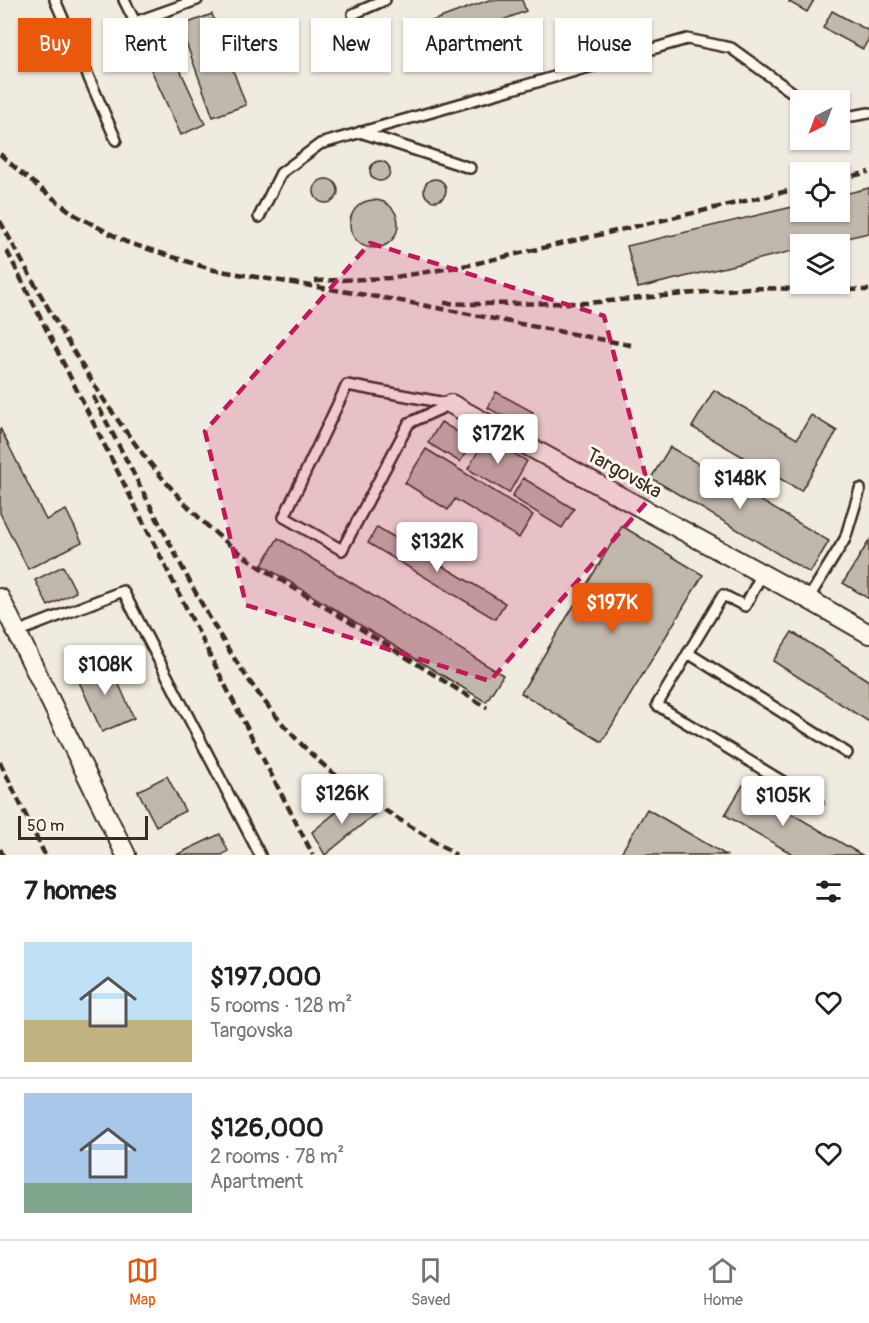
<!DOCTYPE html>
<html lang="en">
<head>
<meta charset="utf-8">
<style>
  body { margin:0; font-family:Pangolin,sans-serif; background:#f2f2f2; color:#202124; height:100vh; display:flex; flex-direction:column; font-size:22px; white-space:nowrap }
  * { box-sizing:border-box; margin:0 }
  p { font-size:20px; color:#757577 }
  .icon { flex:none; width:33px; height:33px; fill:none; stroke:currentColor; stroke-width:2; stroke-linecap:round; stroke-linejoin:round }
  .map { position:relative; height:855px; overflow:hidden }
  .panel { display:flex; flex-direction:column; background:#fff; flex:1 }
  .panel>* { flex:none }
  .top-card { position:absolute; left:18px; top:18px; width:834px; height:54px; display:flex; gap:12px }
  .needle { width:39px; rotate:222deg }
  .buttons { position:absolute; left:790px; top:90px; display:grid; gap:12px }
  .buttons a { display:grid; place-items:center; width:60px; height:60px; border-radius:0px; background:#fff; box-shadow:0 2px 4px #0004; font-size:30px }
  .scale { position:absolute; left:18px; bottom:15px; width:130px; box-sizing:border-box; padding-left:6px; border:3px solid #3b2a1e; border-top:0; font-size:16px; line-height:21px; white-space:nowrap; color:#3b2a1e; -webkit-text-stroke:4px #fbf7ec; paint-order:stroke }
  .price { position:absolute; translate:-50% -51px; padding:0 14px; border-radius:6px; background:#fff; color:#222; font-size:20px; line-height:39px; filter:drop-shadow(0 2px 3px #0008) }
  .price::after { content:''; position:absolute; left:50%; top:36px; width:18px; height:14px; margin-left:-9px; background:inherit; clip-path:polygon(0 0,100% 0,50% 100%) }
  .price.selected { background:#ea580c; color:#fff }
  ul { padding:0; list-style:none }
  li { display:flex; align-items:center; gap:18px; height:150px; padding:0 24px }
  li+li { border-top:2px solid #e0e0e0 }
  li span { display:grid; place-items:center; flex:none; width:168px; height:120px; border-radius:0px; color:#555 }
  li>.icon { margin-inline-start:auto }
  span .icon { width:72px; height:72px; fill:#fffc; stroke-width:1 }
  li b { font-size:26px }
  h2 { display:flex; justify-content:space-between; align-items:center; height:72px; padding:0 24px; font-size:26px }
  .pill { padding:0 21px; border-radius:0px; background:#fff; box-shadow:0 2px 4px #0004; font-size:21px; line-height:54px }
  .pill.selected { background:#ea580c; color:#fff }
  .tab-bar { display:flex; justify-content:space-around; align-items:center; height:84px; border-top:2px solid #e0e0e0; background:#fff; font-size:16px; color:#757577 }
  .tab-bar a { display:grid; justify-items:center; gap:3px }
  .tab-bar .selected { color:#ea580c }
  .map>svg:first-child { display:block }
  .building { fill:#c0b8ad; stroke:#3b2a1e; stroke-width:1.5 }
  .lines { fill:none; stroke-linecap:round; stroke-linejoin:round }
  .service-casing { stroke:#3b2a1e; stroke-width:14 }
  .minor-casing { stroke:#3b2a1e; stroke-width:22 }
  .service { stroke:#fbf7ec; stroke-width:9 }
  .minor { stroke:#fbf7ec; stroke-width:18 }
  .rail { stroke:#3b2a1e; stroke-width:4.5; stroke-dasharray:9 4.5; stroke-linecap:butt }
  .marked { fill:#c2185b; fill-opacity:0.2; stroke:#c2185b; stroke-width:4.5; stroke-dasharray:12 8; stroke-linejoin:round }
  .labels { text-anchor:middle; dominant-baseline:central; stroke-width:6; stroke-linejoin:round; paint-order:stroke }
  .street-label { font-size:20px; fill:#3b2a1e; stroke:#fbf7ec }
</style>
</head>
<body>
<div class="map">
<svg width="869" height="855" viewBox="0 0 869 855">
  <rect width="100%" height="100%" fill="#f0ebe0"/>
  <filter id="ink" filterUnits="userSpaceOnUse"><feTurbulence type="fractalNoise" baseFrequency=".0167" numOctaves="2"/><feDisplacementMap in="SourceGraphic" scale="12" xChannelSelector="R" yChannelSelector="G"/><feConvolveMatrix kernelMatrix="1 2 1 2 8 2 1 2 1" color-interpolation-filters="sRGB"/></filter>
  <g filter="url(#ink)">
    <!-- building -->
    <g class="building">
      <polygon points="489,0 522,0 526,11 440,44 432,21"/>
      <polygon points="790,0 814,0 807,12 789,2"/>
      <polygon points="832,11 869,31 869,38 863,49 823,28"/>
      <polygon points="212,14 246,105 213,117 180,26"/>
      <polygon points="172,52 205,124 181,135 148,63"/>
      <circle cx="380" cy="171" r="10"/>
      <circle cx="435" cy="190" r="11"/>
      <circle cx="326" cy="191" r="12"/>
      <polygon points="869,188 869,233 820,244 801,244 801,249 638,288 627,246 801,205 801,212 840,212 840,195"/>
      <circle cx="374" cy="224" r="24"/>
      <polygon points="714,390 797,439 811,415 837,431 801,491 692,427"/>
      <polygon points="496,392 533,412 524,428 488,408"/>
      <polygon points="441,422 473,441 460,462 428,443"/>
      <polygon points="0,428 46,520 66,510 82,542 28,569 0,513"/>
      <polygon points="486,437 527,461 509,493 468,469"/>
      <polygon points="670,447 829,541 810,573 651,478"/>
      <polygon points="426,449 533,515 519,538 455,499 448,510 405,483"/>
      <polygon points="523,478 574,509 562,528 512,497"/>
      <polygon points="622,526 703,575 602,742 521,693"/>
      <polygon points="377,527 505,603 495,619 368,543"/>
      <polygon points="278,538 503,675 486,702 262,565"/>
      <polygon points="869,541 869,599 843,583"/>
      <polygon points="63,566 76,592 48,606 35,580"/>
      <polygon points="792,632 869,681 869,722 773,661"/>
      <polygon points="108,660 134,718 102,732 76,675"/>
      <polygon points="167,776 185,811 156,826 138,791"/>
      <polygon points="743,785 862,855 794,855 725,815"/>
      <polygon points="355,797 376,813 325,855 312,832"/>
      <polygon points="647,809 726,855 625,855 621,853"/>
      <polygon points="220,834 228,851 222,855 176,855"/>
    </g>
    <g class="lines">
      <!-- service casing -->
      <g class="service-casing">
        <g id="service">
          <polyline points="55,0 116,140"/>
          <polyline points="124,0 135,22 197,0"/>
          <polyline points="353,14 385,0"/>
          <polyline points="840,118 869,113"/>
          <polyline points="360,132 470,168"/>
          <polyline points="259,217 281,173 320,144 687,39 731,48 803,100"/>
          <polygon points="347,385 451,404 409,423 342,550 284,517"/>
          <polyline points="762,574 745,606 723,595 657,705 818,803"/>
          <polyline points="808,599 845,539 860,489"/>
          <polyline points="17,632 123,591 260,855"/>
          <polyline points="688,653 847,753"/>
        </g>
      </g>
      <!-- minor casing -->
      <g class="minor-casing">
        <g id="minor">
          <polyline points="451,404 808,599 869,634"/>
          <polyline points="0,598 126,855"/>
        </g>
      </g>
      <!-- service -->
      <use href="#service" class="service"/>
      <!-- minor -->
      <use href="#minor" class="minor"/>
      <!-- rail -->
      <g class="rail">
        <polyline points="0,154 22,174 75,215 126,242 214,270 396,300 635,346"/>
        <polyline points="840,179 869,172"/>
        <path d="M0,221C60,330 120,445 212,530C246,561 286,583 325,607C379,640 433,674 487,708"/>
        <polyline points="7,251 231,697 313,855"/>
        <polyline points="315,281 390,278 469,265 801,188"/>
        <polyline points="444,303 470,304 588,303 748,288 869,290"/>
        <path d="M93,396C117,442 141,488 165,534C208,618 254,706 327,768C367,802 413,827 456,855"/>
        <polyline points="0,762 45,855"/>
        <polyline points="0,849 3,855"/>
      </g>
    </g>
  </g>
  <!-- marked area -->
  <path class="marked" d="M370,243L604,316L651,497L490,681L246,605L205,431Z"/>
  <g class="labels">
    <!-- street labels -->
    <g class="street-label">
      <text transform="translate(624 473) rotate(29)">Targovska</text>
    </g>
  </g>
</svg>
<div class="buttons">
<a><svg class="needle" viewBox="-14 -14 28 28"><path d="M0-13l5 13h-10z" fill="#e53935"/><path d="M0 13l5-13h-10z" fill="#757577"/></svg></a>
<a><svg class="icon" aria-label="locate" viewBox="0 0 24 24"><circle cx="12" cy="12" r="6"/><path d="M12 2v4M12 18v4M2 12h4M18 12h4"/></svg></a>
<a><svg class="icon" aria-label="layers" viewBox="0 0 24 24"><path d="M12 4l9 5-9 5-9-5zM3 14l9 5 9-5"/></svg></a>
</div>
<div class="scale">50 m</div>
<b class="price" style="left:498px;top:465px">$172K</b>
<b class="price" style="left:740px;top:510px">$148K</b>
<b class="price" style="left:437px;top:573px">$132K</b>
<b class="price selected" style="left:612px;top:634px">$197K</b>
<b class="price" style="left:105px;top:696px">$108K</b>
<b class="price" style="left:342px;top:825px">$126K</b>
<b class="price" style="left:783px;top:827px">$105K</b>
<div class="top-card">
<a class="pill selected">Buy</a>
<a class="pill">Rent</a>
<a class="pill">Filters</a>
<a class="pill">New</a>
<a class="pill">Apartment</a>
<a class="pill">House</a>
</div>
</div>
<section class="panel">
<h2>7 homes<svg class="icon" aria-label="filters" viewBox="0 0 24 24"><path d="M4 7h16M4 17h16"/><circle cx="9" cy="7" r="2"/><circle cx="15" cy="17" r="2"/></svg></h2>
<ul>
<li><span style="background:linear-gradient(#bfe0f5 65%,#c2b280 0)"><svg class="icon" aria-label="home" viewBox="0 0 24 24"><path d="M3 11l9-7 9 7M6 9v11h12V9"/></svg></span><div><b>$197,000</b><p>5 rooms · 128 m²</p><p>Targovska</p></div><svg class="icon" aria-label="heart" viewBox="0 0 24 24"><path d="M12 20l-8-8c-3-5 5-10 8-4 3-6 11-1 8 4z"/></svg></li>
<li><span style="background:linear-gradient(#a9c7e8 75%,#7fa58c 0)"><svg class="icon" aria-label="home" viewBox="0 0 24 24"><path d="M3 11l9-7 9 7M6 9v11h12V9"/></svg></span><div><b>$126,000</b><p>2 rooms · 78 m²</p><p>Apartment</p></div><svg class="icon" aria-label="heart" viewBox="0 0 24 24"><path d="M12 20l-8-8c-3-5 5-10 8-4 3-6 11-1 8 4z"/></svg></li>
</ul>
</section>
<nav class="tab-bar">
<a class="selected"><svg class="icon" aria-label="map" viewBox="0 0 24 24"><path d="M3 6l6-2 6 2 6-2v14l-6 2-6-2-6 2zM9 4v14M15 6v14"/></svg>Map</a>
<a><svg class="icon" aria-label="saved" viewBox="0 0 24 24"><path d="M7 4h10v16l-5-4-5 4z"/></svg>Saved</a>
<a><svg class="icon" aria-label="home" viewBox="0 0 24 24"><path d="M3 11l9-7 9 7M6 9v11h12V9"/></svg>Home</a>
</nav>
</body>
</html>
